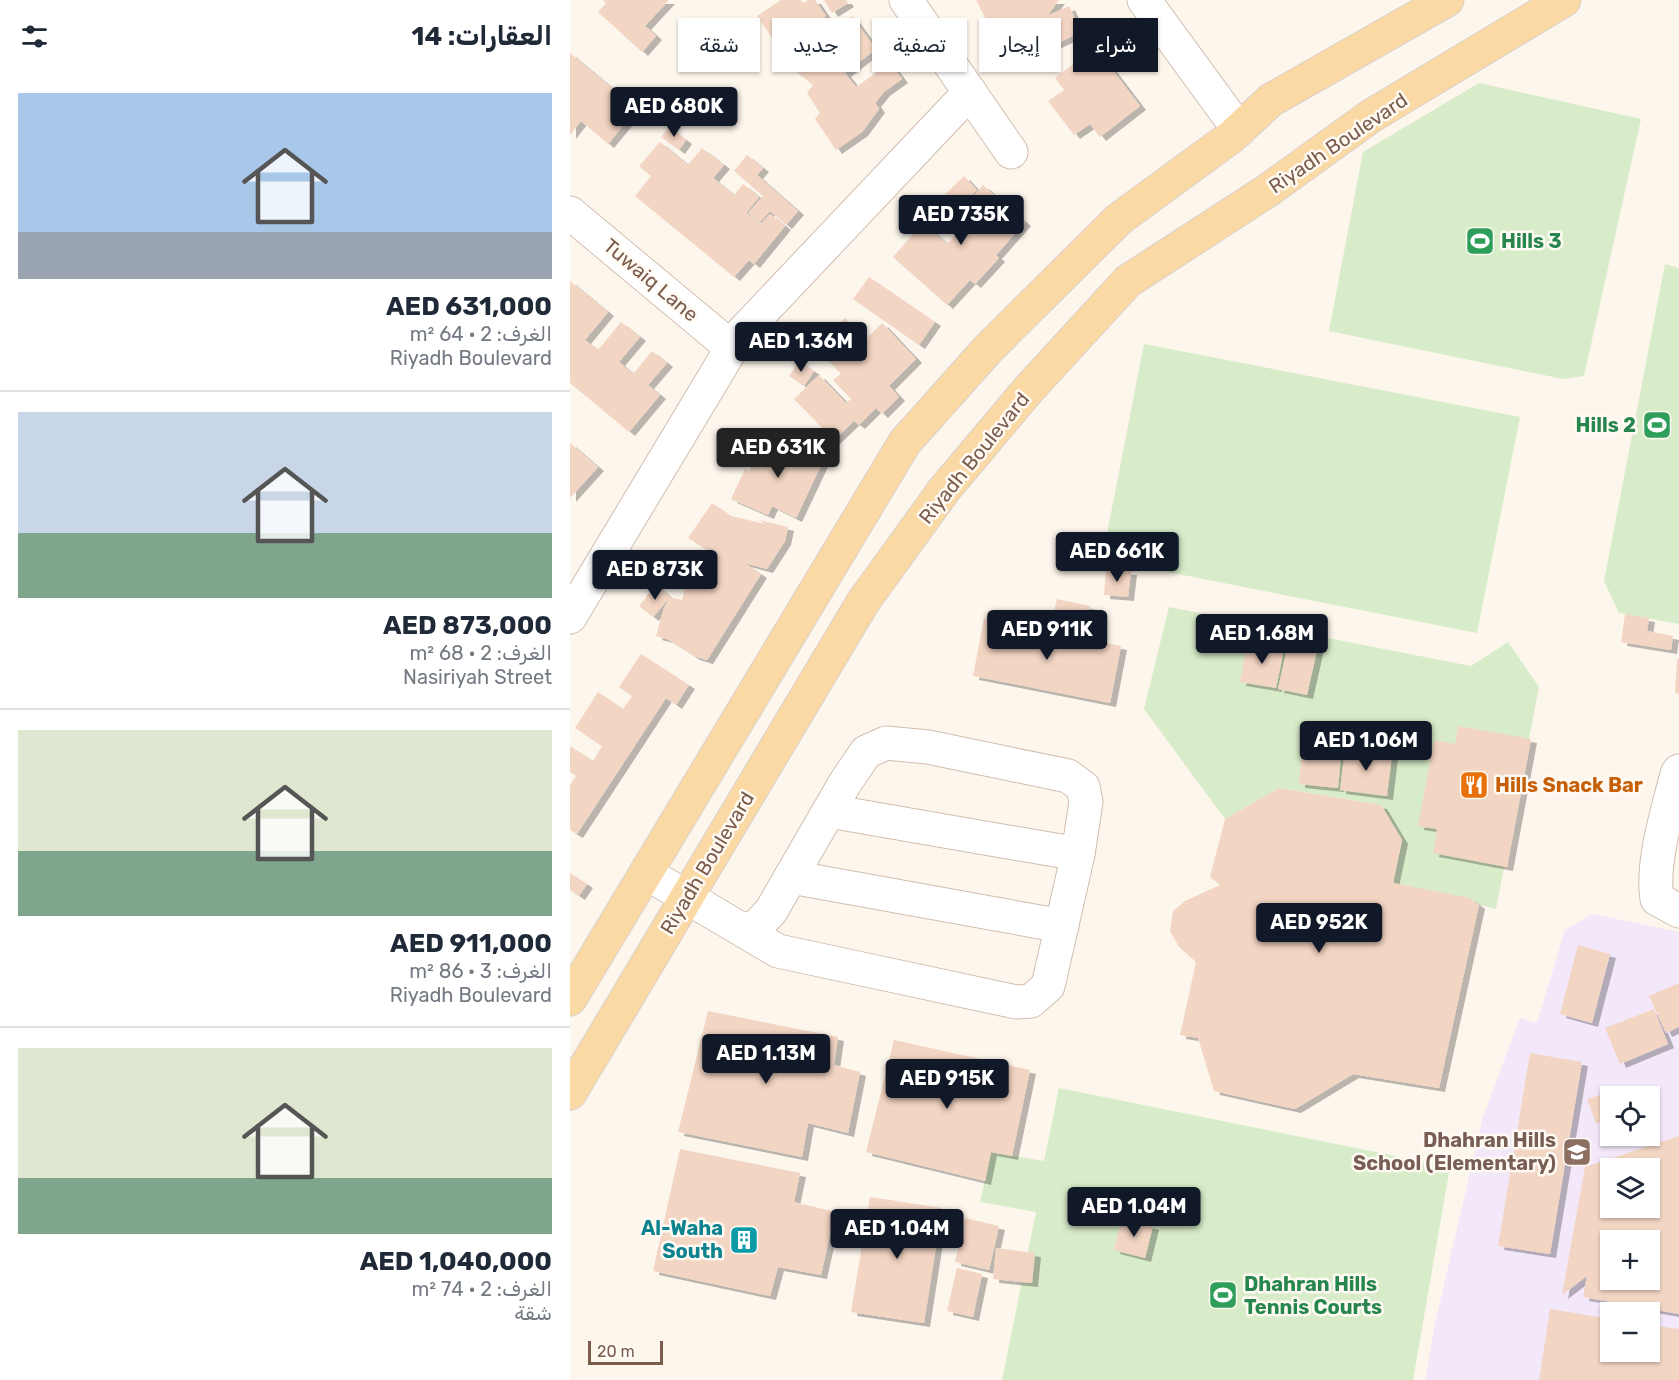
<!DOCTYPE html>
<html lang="ar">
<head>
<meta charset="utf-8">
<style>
  body { margin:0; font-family:Rubik,"Noto Naskh Arabic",sans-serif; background:#f6f6f7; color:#1f2937; direction:rtl; height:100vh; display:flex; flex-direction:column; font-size:22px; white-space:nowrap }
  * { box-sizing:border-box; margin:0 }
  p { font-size:20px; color:#747a83 }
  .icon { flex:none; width:33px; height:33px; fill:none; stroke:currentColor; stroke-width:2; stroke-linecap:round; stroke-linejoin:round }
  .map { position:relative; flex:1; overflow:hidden; direction:ltr }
  .details { display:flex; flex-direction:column; background:#fff; width:570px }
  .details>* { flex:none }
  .guide { position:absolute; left:18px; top:18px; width:570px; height:54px; direction:rtl; display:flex; gap:12px }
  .buttons { position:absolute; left:1030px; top:1086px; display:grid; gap:12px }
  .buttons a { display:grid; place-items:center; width:60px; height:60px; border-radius:0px; background:#fff; box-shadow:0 2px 4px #0004; font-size:30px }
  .scale { position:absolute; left:18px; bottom:15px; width:75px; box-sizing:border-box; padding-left:6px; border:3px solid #7a5c4d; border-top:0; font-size:16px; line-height:21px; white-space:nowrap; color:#7a5c4d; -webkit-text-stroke:4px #fffaf3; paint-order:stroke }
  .price { position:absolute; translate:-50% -51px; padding:0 14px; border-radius:6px; background:#111827; color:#fff; font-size:20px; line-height:39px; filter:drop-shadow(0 2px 3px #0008) }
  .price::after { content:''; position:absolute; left:50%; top:36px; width:18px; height:14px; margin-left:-9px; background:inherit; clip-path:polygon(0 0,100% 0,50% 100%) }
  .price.on { background:#222; color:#fff }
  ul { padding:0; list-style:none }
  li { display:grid; align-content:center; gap:12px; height:318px; padding:0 18px }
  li+li { border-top:2px solid #e0e1e3 }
  li span { display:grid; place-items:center; height:186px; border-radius:0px; color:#555 }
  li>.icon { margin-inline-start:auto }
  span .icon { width:108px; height:108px; fill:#fffc; stroke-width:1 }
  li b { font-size:26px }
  h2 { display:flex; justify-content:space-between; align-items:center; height:72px; padding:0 18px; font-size:26px }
  .chip { padding:0 21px; border-radius:0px; background:#fff; box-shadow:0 2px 4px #0004; font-size:21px; line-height:54px }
  .chip.on { background:#111827; color:#fff }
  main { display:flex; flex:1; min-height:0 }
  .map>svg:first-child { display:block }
  .education { fill:#f3e8fa; fill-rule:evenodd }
  .green { fill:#d8ecc9 }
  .building { fill:#f3d5c3; fill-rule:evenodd; filter:url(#shadow) }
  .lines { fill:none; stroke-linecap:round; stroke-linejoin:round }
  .minor-casing { stroke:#d1beb0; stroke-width:35 }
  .major-casing { stroke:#dad1cd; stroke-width:35 }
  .minor { stroke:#fff; stroke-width:33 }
  .major { stroke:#fbd9a5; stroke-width:33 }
  .labels { text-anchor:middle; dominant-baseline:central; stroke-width:5; stroke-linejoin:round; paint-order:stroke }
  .street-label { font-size:20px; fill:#7a5c4d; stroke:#fffaf3 }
  .leisure-label { font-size:20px; font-weight:bold; fill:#27864d; stroke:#fffaf3; text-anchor:start }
  .food-label { font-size:20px; font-weight:bold; fill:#c56008; stroke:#fffaf3; text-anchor:start }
  .education-label { font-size:20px; font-weight:bold; fill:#785e54; stroke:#fffaf3; text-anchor:end }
  .culture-label { font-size:20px; font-weight:bold; fill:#0d838f; stroke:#fffaf3; text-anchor:end }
</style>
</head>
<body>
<main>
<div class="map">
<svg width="1109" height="1380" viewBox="0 0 1109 1380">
  <defs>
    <filter id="shadow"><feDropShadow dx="6" dy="4" stdDeviation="0" flood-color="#0004"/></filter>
  </defs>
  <rect width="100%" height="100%" fill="#fdf6ec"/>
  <!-- education -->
  <path class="education" d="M1023,914L1109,932V1380H855L866,1319L913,1117L950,1018L967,1023L995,930ZM1041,1096H1080V1136H1041ZM1041,1168H1080V1208H1041ZM1041,1240H1080V1280H1041ZM1041,1312H1080V1352H1041Z"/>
  <!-- green -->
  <g class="green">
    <polygon points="909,83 1071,119 1014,376 993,379 759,331 793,152"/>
    <polygon points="1095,264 1109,268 1109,624 1049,613 1034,581"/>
    <polygon points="574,344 950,417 907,633 532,559"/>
    <polygon points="599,607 901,666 938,642 969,687 926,909 823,883 832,840 811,805 709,788 655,819 574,709"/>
    <polygon points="489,1088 880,1167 843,1380 432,1380 466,1212 410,1202 421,1152 474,1161"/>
  </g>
  <!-- building -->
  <g class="building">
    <polygon points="33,0 99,0 75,26 86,36 72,52 28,12 36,3"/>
    <polygon points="211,0 230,0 234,3 238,0 245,0 256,16 231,33 222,44 241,31 251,38 282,16 306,49 275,73 286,87 320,63 332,79 314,92 305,103 309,109 292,132 266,150 245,119 250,113 237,93 243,85 210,59 205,52 224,29 205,42 187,16"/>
    <polygon points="254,0 276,0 278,3 262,13"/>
    <polygon points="406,0 489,0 477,16 499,6 511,32 469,52 458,44 434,55"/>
    <polygon points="525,47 570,106 530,137 520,124 504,135 478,101 494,90 485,78"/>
    <polygon points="0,53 67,109 38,144 11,121 0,135"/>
    <polygon points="99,127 116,140 109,150 91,137"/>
    <polygon points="90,142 118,165 132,148 154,165 143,178 164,195 173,184 189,197 176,213 190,225 200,214 215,226 184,264 179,260 164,277 65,196 81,176 69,166"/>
    <polygon points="177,155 193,168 187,175 228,211 216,225 200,211 189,223 178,213 193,196 164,171"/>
    <polygon points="394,176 407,190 377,218 364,205"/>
    <polygon points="413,185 455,222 426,255 429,258 405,284 400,280 377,305 323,257 353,223 377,244 388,232 379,224"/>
    <polygon points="299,277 365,322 349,345 283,299"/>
    <polygon points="0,281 38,312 15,340 28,350 51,322 70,337 49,362 63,374 82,351 97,363 78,385 90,395 59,432 0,383"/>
    <polygon points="275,318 296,339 312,323 346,359 319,386 329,397 312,414 306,408 289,425 284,421 264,440 224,399 249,375 276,403 281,399 263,380 271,374 245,347"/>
    <polygon points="229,361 244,371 234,386 219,376"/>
    <polygon points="212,440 254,459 226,518 202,506 198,515 161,499 175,469 179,471 192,444 207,451"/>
    <polygon points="0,443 28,467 0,498"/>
    <polygon points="142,503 161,516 195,524 189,520 218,527 215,541 197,569 175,563 191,574 137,660 124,656 97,639 86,636 94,608 100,597 112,600 121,566 138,571 148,556 118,538"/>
    <polygon points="103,552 120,560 109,581 93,574"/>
    <polygon points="536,569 561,571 558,597 534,595"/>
    <polygon points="86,585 100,597 83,617 69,606"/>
    <polygon points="487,599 520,606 515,628 482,620"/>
    <polygon points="1055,614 1079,618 1077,631 1103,636 1101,650 1051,642"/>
    <polygon points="414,618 551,646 540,703 403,676"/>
    <polygon points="719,640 748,646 737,695 708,689"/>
    <polygon points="677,643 714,649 706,688 670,682"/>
    <polygon points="71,654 119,685 106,705 96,698 7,834 0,830 0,785 6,776 0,772 0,746 23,761 32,746 5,728 28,692 53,709 62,696 49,687"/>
    <polygon points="1107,659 1109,659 1109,694 1105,693"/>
    <polygon points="772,723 808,730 805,749 768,742"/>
    <polygon points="888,726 961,739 937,867 863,853 867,829 848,826 864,740 885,744"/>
    <polygon points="733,743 772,746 768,788 729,784"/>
    <polygon points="775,749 822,755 817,796 770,790"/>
    <polygon points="709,788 811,805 832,840 823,883 900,898 909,905 869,1088 783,1074 725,1109 644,1091 628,1038 610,1035 626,962 609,947 600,931 603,911 615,901 650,885 640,877 655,819"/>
    <polygon points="0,873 17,884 9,896 0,890"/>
    <polygon points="1008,945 1040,954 1022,1023 990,1014"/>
    <polygon points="1109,983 1109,1027 1096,1033 1079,996"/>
    <polygon points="1084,1009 1098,1044 1050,1064 1035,1028"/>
    <polygon points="138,1011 268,1037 264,1065 290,1072 278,1133 238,1123 232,1157 108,1132"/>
    <polygon points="324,1040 460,1070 442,1156 421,1152 415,1181 296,1152"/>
    <polygon points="960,1053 1012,1062 980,1254 928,1246"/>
    <polygon points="1045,1090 1047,1096 1041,1096 1041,1118 1026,1124 1017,1099"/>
    <path d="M1109,1136V1314L1013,1297L1017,1276L992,1295L1015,1167ZM1041,1168H1080V1208H1041ZM1041,1240H1080V1280H1041Z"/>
    <polygon points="110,1149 230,1173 224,1202 265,1212 251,1275 208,1267 200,1296 83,1271"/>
    <polygon points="300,1197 372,1208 354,1323 281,1312"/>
    <polygon points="395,1218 429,1226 419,1270 385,1262"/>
    <polygon points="552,1218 583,1226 575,1258 544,1250"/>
    <polygon points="426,1248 465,1253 462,1283 423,1279"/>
    <polygon points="387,1268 412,1274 403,1317 377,1311"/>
    <polygon points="980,1309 1041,1319 1041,1352 1080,1352 1080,1325 1109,1329 1109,1380 969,1380"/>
  </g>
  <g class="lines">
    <!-- minor casing -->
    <g class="minor-casing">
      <g id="minor">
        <polyline points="336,0 441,152"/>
        <polyline points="574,0 669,130"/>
        <polyline points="0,213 162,348"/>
        <polyline points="0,617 169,336 400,92"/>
        <path d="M1109,771L1107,774C1098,809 1081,864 1087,899L1109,911"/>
        <polyline points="259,811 508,854"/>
        <polyline points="76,873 208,951 446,1002 461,1001 478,986 508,854 516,802 513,787 498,776 358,747 316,743 296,752 275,783 201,911 187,926 175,930"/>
        <polyline points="221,877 492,926"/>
      </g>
    </g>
    <!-- major casing -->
    <g class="major-casing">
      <g id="major">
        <polyline points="0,999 335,442 419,348 549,219 661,137 701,100 877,0"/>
        <polyline points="0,1093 293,602 374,490 458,390 558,281 697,191 801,116 994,0"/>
      </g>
    </g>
    <!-- minor -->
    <use href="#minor" class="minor"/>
    <!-- major -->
    <use href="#major" class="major"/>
  </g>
  <!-- icons -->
  <defs>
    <g id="stadium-square" transform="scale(1.5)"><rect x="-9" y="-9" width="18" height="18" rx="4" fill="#2e9e5b" stroke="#fffaf3"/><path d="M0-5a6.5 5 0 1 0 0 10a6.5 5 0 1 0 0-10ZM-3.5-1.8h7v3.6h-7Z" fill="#fff"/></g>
    <g id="restaurant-square" transform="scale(1.5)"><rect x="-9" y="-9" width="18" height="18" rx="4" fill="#e8710a" stroke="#fffaf3"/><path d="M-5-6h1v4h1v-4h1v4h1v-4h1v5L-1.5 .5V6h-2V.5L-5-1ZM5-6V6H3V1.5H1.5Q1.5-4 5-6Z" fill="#fff"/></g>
    <g id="school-square" transform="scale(1.5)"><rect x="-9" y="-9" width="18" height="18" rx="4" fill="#8d6e63" stroke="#fffaf3"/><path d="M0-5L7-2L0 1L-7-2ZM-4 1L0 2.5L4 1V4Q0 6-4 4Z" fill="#fff"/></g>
    <g id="building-square" transform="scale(1.5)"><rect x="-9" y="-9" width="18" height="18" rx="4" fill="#0f9aa8" stroke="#fffaf3"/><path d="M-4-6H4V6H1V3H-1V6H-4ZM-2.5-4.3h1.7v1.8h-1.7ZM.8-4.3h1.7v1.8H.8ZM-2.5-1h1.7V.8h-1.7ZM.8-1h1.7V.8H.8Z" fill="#fff"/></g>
  </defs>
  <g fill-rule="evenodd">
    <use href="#stadium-square" x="910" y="241"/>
    <use href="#stadium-square" x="1087" y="425"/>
    <use href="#restaurant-square" x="904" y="785"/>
    <use href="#school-square" x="1007" y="1152"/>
    <use href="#building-square" x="174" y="1240"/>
    <use href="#stadium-square" x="653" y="1295"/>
  </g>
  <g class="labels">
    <!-- street labels -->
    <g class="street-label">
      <text transform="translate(768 143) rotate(-34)">Riyadh Boulevard</text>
      <text transform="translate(81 280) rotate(40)">Tuwaiq Lane</text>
      <text transform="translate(404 458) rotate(-51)">Riyadh Boulevard</text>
      <text transform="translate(137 863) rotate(-59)">Riyadh Boulevard</text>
    </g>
    <!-- leisure labels -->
    <g class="leisure-label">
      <text x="931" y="241">Hills 3</text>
      <text x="1066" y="425" text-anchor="end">Hills 2</text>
      <text x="674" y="1284">Dhahran Hills<tspan x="674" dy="23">Tennis Courts</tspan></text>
    </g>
    <!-- food labels -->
    <g class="food-label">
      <text x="925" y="785">Hills Snack Bar</text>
    </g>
    <!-- education labels -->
    <g class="education-label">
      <text x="986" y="1140">Dhahran Hills<tspan x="986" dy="23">School (Elementary)</tspan></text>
    </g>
    <!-- culture labels -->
    <g class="culture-label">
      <text x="153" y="1228">Al-Waha<tspan x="153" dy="23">South</tspan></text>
    </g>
  </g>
</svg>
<div class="buttons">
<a><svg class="icon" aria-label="locate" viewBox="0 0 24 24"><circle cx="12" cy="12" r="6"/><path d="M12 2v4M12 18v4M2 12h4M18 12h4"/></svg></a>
<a><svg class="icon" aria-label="layers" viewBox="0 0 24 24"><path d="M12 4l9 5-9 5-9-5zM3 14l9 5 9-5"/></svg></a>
<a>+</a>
<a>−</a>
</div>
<div class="scale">20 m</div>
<b class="price" style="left:104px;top:138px">AED 680K</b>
<b class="price" style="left:391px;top:246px">AED 735K</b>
<b class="price" style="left:231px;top:373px">AED 1.36M</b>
<b class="price on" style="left:208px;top:479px">AED 631K</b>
<b class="price" style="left:547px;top:583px">AED 661K</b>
<b class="price" style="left:85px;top:601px">AED 873K</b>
<b class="price" style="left:477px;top:661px">AED 911K</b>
<b class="price" style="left:692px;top:665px">AED 1.68M</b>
<b class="price" style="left:796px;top:772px">AED 1.06M</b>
<b class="price" style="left:749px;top:954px">AED 952K</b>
<b class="price" style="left:196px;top:1085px">AED 1.13M</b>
<b class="price" style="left:377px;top:1110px">AED 915K</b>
<b class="price" style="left:564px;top:1238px">AED 1.04M</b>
<b class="price" style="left:327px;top:1260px">AED 1.04M</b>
<div class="guide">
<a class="chip on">شراء</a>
<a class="chip">إيجار</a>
<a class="chip">تصفية</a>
<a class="chip">جديد</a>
<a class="chip">شقة</a>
</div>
</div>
<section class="details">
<h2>العقارات: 14<svg class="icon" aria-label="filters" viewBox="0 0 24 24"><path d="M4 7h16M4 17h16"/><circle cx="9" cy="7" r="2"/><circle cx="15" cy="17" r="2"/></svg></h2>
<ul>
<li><span style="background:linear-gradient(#a9c7e8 75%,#9aa5b1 0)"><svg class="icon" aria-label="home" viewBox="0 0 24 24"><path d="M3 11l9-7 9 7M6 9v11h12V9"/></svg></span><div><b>AED 631,000</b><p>الغرف: 2 · 64 m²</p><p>Riyadh Boulevard</p></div></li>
<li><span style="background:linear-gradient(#c9d6e8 65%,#7fa58c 0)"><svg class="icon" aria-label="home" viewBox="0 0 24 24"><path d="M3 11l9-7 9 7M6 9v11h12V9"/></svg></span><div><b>AED 873,000</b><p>الغرف: 2 · 68 m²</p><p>Nasiriyah Street</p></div></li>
<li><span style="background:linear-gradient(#dfe7d0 65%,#7fa58c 0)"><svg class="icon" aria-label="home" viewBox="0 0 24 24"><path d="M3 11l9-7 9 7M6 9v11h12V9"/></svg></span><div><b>AED 911,000</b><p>الغرف: 3 · 86 m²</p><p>Riyadh Boulevard</p></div></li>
<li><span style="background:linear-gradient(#dfe7d0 70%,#7fa58c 0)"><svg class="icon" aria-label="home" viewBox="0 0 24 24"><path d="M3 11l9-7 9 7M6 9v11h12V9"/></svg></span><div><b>AED 1,040,000</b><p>الغرف: 2 · 74 m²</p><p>شقة</p></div></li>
</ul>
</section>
</main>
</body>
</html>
